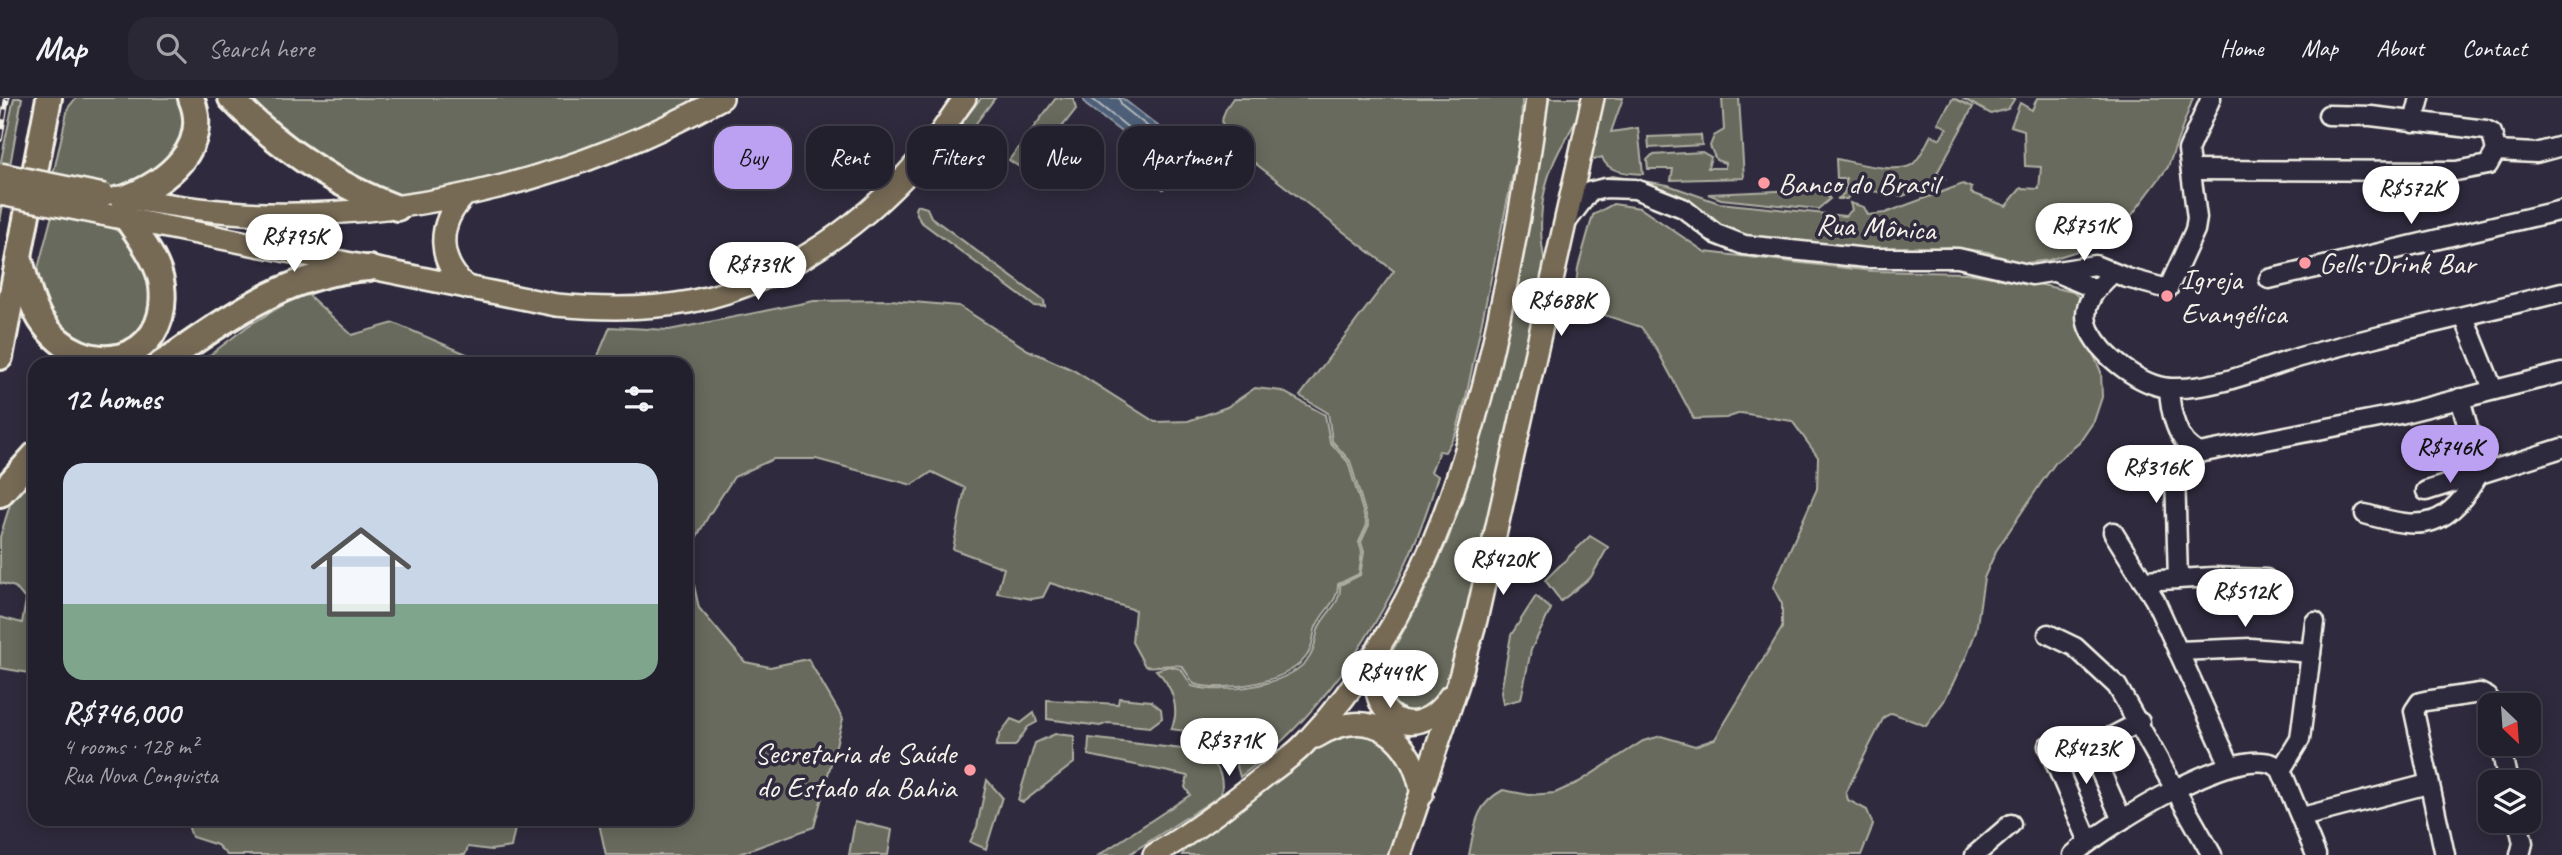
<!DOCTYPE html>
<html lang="en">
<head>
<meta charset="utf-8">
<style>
  body { margin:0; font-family:Caveat,sans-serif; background:#2b2836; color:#f1f3f6; height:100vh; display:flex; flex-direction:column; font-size:26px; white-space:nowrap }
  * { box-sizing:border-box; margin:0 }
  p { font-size:23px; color:#a3a3aa }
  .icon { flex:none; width:38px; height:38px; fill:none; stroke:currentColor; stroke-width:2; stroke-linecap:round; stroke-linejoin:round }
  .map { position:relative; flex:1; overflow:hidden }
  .details { position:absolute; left:28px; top:259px; width:665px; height:469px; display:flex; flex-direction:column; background:#23202e; border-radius:21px; box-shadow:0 4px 18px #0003,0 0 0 2px #403e4a }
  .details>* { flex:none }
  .hud { position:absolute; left:714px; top:28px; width:665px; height:63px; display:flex; gap:14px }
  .needle { width:46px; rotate:155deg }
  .controls { position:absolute; left:2478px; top:595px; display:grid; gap:14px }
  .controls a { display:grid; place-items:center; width:63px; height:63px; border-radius:14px; background:#23202e; box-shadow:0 4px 18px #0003,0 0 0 2px #403e4a; font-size:35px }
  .price { position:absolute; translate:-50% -60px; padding:0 16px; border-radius:24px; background:#fff; color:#222; font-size:23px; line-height:46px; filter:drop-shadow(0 2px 4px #0008) }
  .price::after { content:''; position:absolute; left:50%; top:42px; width:21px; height:16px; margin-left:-10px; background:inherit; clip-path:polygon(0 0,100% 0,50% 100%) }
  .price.selected { background:#bca0f2; color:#111 }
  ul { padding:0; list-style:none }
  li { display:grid; align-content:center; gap:14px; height:371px; padding:0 35px }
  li+li { border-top:2px solid #403e4a }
  li span { display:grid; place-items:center; height:217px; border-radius:21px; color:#555 }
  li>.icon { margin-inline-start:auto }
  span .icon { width:126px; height:126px; fill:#fffc; stroke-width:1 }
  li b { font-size:30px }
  h2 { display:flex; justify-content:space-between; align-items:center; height:84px; padding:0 35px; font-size:30px }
  .chip { padding:0 24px; border-radius:21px; background:#23202e; box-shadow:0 4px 18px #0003,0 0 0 2px #403e4a; font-size:24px; line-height:63px }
  .chip.selected { background:#bca0f2; color:#111 }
  header { display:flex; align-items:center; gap:42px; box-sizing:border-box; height:98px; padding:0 35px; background:#23202e; border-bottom:2px solid #403e4a }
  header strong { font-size:33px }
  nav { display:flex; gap:38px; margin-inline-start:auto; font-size:24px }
  .search { width:490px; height:63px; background:#2b2836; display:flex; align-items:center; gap:18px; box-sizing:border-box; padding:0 24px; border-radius:21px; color:#a3a3aa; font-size:26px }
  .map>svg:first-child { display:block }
  .green { fill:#686b5d; stroke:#aeaea2; stroke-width:2 }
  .water { fill:#4e5f78; stroke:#9099a5; stroke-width:2 }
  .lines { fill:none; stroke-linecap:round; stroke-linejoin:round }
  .shore { stroke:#b2b7bb; stroke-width:2 }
  .minor-casing { stroke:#f4f1e8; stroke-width:23 }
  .major-casing { stroke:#f4f1e8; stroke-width:26 }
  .highway-casing { stroke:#f4f1e8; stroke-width:30 }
  .minor { stroke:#2f2a3d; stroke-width:18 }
  .major { stroke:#766a55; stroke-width:21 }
  .highway { stroke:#766a55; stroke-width:24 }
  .rail-casing { stroke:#f4f1e8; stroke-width:6 }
  .rail { stroke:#2f2a3d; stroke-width:3.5; stroke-dasharray:10; stroke-linecap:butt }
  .major-bridge-casing { stroke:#f4f1e8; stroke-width:26; stroke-linecap:butt }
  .major-bridge { stroke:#766a55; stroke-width:21 }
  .poi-dot { fill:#ff9aa2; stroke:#2f2a3d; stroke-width:2.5 }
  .labels { text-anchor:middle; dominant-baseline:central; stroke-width:7; stroke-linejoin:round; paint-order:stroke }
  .poi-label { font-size:30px; fill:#f4f1e8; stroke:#2f2a3d; text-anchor:start }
  .street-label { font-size:30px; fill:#f4f1e8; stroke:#2f2a3d }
</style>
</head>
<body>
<header>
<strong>Map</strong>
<div class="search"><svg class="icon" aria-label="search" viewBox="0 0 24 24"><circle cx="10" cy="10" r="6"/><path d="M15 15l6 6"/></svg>Search here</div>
<nav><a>Home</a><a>Map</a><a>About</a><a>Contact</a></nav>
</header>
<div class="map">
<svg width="2562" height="757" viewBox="0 0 2562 757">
  <rect width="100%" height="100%" fill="#2f2a3d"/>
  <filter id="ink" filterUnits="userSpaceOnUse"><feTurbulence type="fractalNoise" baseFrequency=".0143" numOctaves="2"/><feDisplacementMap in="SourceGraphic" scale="14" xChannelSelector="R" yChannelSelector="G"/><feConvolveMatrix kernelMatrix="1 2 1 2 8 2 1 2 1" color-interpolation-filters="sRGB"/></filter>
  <g filter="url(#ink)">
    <!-- green -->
    <g class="green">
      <polygon points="14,0 22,0 0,124 0,67"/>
      <path d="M76,0H182C188,62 176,60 127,91L53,77L68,10Z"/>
      <polygon points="231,0 708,0 658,33 397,110"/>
      <polygon points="981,0 995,0 958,49 958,82 949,88 943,87 936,79 942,50"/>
      <polygon points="1056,0 1073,0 1076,11 1027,74 1009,62"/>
      <path d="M1233,0H1522L1521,38L1466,299L1456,335L1445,354L1439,353L1431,374L1438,378C1404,495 1338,604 1240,679C1233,645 1202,634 1171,631C1181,612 1172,587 1156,572L1169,568L1181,571L1192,588C1223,597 1288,588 1309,560C1316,550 1315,539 1319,529C1326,514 1342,505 1340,487L1360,477L1364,454L1361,444L1369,427L1350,363L1332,343L1328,315L1300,298L1394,173L1229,45C1218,27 1221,16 1233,0Z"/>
      <path d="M1547,0H1585C1579,21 1569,34 1559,53C1540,90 1537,130 1546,170L1457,556L1441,604L1433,613L1397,615L1382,583L1387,563L1422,499L1448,442L1477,357Z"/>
      <path d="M1593,0H1623L1611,34L1638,30L1643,76C1628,75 1607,75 1602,59L1594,62L1586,54Z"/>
      <polygon points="1722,0 1739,0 1744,80 1671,82 1673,71 1648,71 1647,62 1652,57 1702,54 1711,59 1708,70 1725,70 1725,65 1716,62 1710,48 1714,38 1724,32"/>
      <path d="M1953,0L1973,9L1937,75L1945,81L1903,98L1854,90L1847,101H1837C1845,98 1847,89 1846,81H1837L1836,61C1853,64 1899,77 1913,66C1921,59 1926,46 1931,37L1940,41L1947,30L1938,25Z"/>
      <polygon points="1962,0 2015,0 2008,11 1991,16"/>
      <polygon points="2037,0 2193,0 2168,69 2119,134 2096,147 2049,162 2019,166 1988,154 1949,149 1927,151 1892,161 1763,149 1683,110 1605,90 1596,82 1612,78 1668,87 1719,105 1845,118 1852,112 1850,105 1864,109 1868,117 1885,115 1963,86 1972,90 1971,95 2006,108 2021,90 2039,91 2041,69 2025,68 2024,32 2011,28 2020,5 2032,12"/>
      <polygon points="1701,37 1702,47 1649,50 1648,39"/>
      <polygon points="1821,91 1830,101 1818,111 1721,101 1708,96"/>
      <path d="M1613,106L1640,110L1705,154L1872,173L1966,175L2038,186L2073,194L2080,200V225L2101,274L2102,299L2094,323L2079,345L2056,364L2041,385L1996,453L1984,480L1976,533L1967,557L1944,603L1926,628L1892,615L1884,619L1846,694L1848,702L1867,712L1873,727L1861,757H1469C1475,727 1475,707 1503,692L1529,697L1555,695L1579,684L1643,643L1661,638L1695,648L1715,641L1782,530V506L1773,489L1817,391L1818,359L1792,323L1741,315L1726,320L1694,321L1656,250L1641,229L1592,213L1575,195L1578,170L1593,117Z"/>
      <polygon points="917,107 927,110 931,119 1044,203 1045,209 1034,208 920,123 915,111"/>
      <path d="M52,117C76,120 104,122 123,137C152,160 172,221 132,243C121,250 102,250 90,253L54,231L36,178Z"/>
      <polygon points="305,194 352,237 394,225 490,266 198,266 248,228"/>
      <path d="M890,202L959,208L1028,252L1073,272L1155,324L1188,323L1227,309L1255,290L1282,293L1325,317L1330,344L1348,364L1367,427L1359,444L1362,454L1359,476L1338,486C1339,504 1322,513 1316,529C1312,539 1314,549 1306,559C1286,585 1224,595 1194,586L1182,568C1168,565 1159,570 1145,568L1132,544L1135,512L1050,485L1043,499L1032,501L997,495L1004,470L953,451L965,390L932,374L912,387L816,361H773L734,379L709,417L695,442L690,469L699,510L745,564L770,569L808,561L843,621L814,729L736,757H606L598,721H686V266H586L597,260L610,229L669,232L814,203Z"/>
      <polygon points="35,377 35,576 0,570 0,519 22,525 26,502 15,489 0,485 0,439 12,400"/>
      <polygon points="1590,438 1608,449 1591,479 1561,503 1545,482"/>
      <polygon points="1536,498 1551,511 1531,552 1521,601 1503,606 1501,594 1511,537"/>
      <polygon points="1119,600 1151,603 1161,611 1162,620 1150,629 1108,625 1100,628 1047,621 1047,602 1118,606"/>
      <polygon points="1034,615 1037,624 1028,629 1015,648 996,648 1000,636 1011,621 1021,625"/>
      <polygon points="1349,633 1385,640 1413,679 1409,706 1389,757 1182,757 1187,749 1316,647"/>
      <polygon points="1055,636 1074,638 1074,665 1023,704 1018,702 1035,645"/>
      <path d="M1089,640L1199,653C1216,664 1225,676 1221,697L1128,757H1099L1190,697L1185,689L1188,678L1088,657Z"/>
      <polygon points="987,682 1002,699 986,751 970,744 977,729"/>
      <polygon points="186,721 517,721 511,749 491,752 468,749 465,757 227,757 217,747 192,739"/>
      <polygon points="855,723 892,732 888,757 849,757"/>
    </g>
    <!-- water -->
    <polygon class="water" points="1083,0 1122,0 1185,49 1182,67 1163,91 1158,87 1170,71 1086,7"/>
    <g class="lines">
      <!-- shore -->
      <polyline class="shore" points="1091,0 1170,63 1175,63 1176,51 1122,8 1119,0"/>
      <!-- minor casing -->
      <g class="minor-casing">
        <g id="minor">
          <polyline points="2328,17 2371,18 2486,32 2492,35 2496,53"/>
          <polyline points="2414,24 2420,0"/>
          <polyline points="2496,53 2536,55 2562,48"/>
          <polyline points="2191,72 2456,73 2488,67 2496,53"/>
          <polyline points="1565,126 1589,94 1605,90 1635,91 1683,110 1716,136 1744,147 1867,160 1958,160 2032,177 2095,167 2127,180 2168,191 2195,132 2197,120 2188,52 2211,0"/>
          <polyline points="2057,175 2095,191"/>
          <path d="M2113,175C2096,190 2078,209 2090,233C2103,259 2141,288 2170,290C2216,292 2261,270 2304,258C2389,234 2476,216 2562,194"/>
          <polyline points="2269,181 2562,112"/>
          <polyline points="2464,219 2493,291"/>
          <path d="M2169,290C2170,312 2176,345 2199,355L2400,316L2562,275"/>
          <polyline points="2426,393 2562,350"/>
          <path d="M2365,416C2426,434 2447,430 2480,374L2460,300"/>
          <polyline points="2113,434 2155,502 2230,667"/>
          <polyline points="2178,481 2175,376 2190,349"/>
          <polyline points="2143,483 2213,479 2266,481"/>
          <polyline points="2048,536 2075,549 2117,588 2212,757"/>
          <polyline points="2178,553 2251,550 2311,555"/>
          <polyline points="2500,646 2508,684"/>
          <polyline points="2048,648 2089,744"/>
          <polyline points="2281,672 2300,641 2315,524"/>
          <polyline points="2302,719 2428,686"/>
          <polyline points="2122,722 2090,650 2140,624"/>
          <polyline points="2518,723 2523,745 2520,757"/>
          <polyline points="1975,757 2011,726"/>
          <path d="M2073,757C2102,731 2249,635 2281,672L2316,757"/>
          <polyline points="2445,757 2414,613 2420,604 2425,603 2480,595 2488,599 2491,607"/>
        </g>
      </g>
      <!-- major casing -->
      <g class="major-casing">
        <g id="major">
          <path d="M464,98C436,127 437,164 468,190"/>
          <path d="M119,99C168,107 218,115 267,116C427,119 582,77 722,0"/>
          <path d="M102,116L556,207C600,211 645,212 689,204C783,186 872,122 931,48C943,33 953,16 965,0"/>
          <path d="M1381,557C1359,614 1414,653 1450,598"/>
          <path d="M1316,639C1371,605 1413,640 1422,697"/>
          <path d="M1154,757C1194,733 1230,706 1266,677C1280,666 1296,656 1307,643C1418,524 1467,376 1499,219C1515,146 1528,74 1537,0"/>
          <polyline points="1400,757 1458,586 1476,522 1593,0"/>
        </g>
      </g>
      <!-- highway casing -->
      <g class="highway-casing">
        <g id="highway">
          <path d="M231,0C279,50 332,86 397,110"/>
          <path d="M125,100C166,85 212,49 191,0"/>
          <path d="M20,162C26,182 30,205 41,222C83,286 171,266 162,188C159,164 141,142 128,122"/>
          <polyline points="0,259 49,0"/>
          <path d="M161,266C228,221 285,175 369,170"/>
          <polyline points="0,396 35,357"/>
        </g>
      </g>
      <!-- minor -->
      <use href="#minor" class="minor"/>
      <!-- major -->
      <use href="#major" class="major"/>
      <!-- highway -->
      <use href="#highway" class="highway"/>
      <!-- rail casing -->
      <g class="rail-casing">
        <polyline id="rail" points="0,41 7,0"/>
      </g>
      <!-- rail -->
      <use href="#rail" class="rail"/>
      <!-- major-bridge casing -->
      <g class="major-bridge-casing">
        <g id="major-bridge">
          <polyline points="0,76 104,97"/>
          <polyline points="0,96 102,116"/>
        </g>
      </g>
      <!-- major-bridge -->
      <use href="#major-bridge" class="major-bridge"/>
    </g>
  </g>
  <!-- markers -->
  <g class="poi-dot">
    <circle cx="1764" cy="85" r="7"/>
    <circle cx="2305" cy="165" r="7"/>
    <circle cx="2167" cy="198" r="7"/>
    <circle cx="970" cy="672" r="7"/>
  </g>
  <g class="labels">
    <!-- poi labels -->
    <g class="poi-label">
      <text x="1778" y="85">Banco do Brasil</text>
      <text x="2319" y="165">Gells Drink Bar</text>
      <text x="2181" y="181">Igreja<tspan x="2181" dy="34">Evangélica</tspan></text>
      <text x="956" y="655" text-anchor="end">Secretaria de Saúde<tspan x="956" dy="34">do Estado da Bahia</tspan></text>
    </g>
    <!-- street labels -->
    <g class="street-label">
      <text transform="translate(1876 129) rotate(3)">Rua Mônica</text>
    </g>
  </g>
</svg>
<div class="controls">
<a><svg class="needle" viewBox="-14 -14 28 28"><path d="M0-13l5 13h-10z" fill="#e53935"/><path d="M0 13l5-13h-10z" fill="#a3a3aa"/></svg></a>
<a><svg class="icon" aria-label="layers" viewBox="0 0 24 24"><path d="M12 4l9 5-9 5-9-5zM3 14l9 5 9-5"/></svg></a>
</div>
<b class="price" style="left:2411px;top:128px">R$572K</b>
<b class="price" style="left:2084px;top:165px">R$751K</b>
<b class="price" style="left:294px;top:176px">R$795K</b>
<b class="price" style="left:758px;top:204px">R$739K</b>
<b class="price" style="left:1561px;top:240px">R$688K</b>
<b class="price selected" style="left:2450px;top:387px">R$746K</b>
<b class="price" style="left:2156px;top:407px">R$316K</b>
<b class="price" style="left:1503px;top:499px">R$420K</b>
<b class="price" style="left:2245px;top:531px">R$512K</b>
<b class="price" style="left:1390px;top:612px">R$449K</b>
<b class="price" style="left:1229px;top:680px">R$371K</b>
<b class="price" style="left:2086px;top:688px">R$423K</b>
<div class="hud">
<a class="chip selected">Buy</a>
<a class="chip">Rent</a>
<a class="chip">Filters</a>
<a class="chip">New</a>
<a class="chip">Apartment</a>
</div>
<section class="details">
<h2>12 homes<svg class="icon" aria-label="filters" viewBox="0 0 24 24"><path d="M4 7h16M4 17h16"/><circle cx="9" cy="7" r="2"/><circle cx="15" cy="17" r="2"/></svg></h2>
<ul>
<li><span style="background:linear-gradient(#c9d6e8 65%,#7fa58c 0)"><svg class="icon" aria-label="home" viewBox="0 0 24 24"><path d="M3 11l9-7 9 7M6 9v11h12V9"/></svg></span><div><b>R$746,000</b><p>4 rooms · 128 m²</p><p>Rua Nova Conquista</p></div></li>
</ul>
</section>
</div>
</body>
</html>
